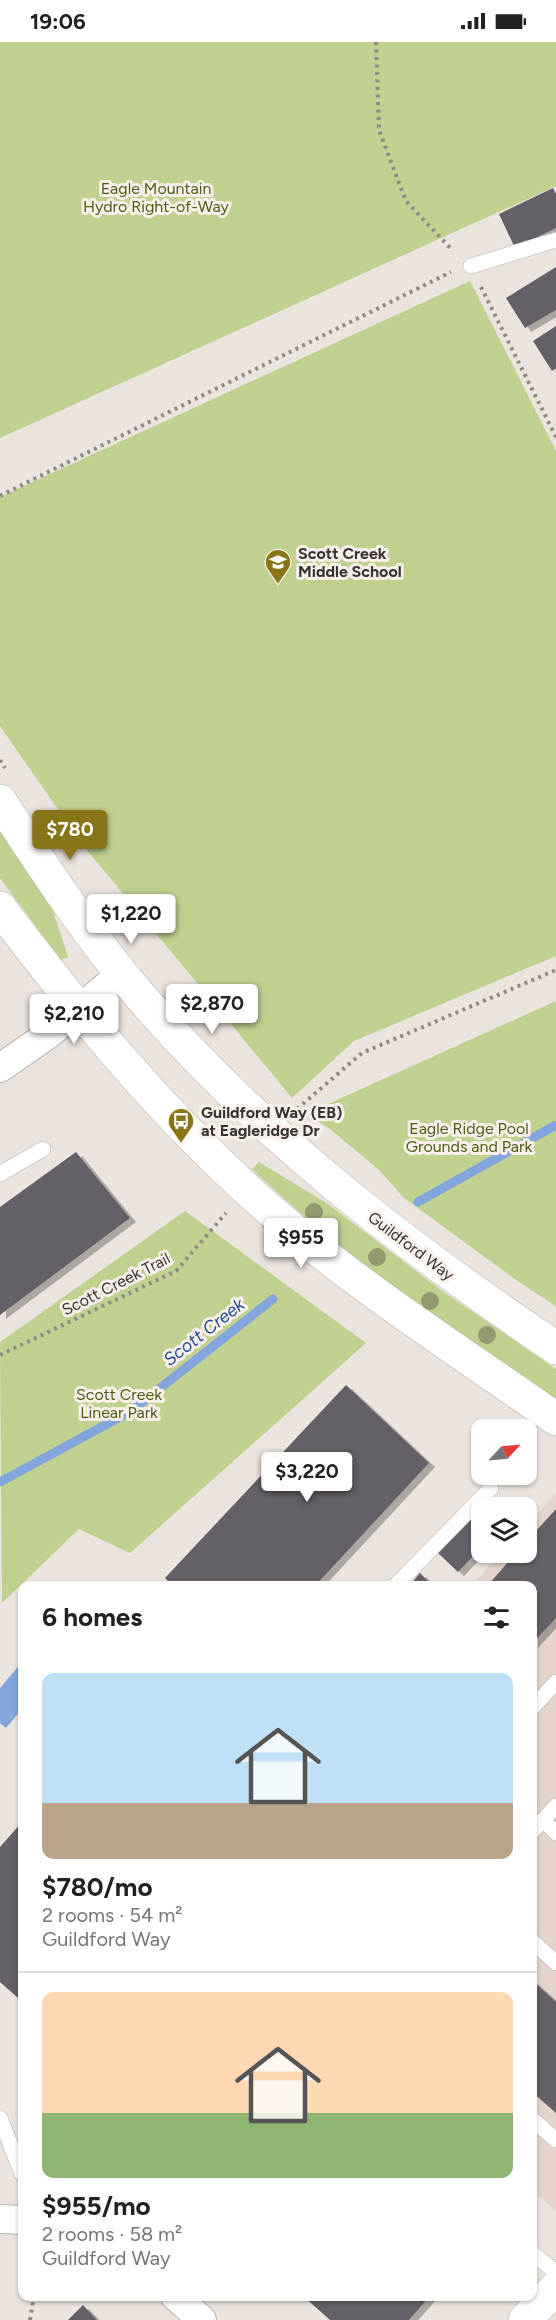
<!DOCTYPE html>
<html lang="en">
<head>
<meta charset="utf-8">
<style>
  body { margin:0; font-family:Figtree,sans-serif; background:#f2f2f2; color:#202124; height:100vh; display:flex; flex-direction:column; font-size:22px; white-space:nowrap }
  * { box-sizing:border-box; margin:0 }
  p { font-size:20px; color:#757577 }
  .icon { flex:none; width:33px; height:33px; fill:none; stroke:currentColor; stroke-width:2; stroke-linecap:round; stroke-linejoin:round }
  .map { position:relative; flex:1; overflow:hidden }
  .drawer { position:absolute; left:18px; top:1539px; width:519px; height:720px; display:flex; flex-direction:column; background:#fff; border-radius:12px; box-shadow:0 2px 4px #0004 }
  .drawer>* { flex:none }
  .needle { width:39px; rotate:64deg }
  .fabs { position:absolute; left:471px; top:1377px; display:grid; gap:12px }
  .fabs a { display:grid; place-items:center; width:66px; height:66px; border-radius:12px; background:#fff; box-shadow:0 2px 4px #0004; font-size:30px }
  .price { position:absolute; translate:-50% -51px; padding:0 14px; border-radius:6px; background:#fff; color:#222; font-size:20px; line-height:39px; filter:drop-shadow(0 2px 3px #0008) }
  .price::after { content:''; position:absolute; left:50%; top:36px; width:18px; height:14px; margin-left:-9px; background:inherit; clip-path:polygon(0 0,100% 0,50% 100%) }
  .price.selected { background:#887518; color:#fff }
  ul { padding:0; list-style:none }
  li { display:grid; align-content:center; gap:12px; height:318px; padding:0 24px }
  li+li { border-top:2px solid #e0e0e0 }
  li span { display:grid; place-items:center; height:186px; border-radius:12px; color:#555 }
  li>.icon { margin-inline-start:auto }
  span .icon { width:108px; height:108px; fill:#fffc; stroke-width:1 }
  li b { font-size:26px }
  h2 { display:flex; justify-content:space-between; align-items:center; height:72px; padding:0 24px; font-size:26px }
  .status { display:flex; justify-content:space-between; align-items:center; height:42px; padding:0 30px; background:#fff; direction:ltr }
  .status svg { height:16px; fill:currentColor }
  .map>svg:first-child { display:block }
  .built { fill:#e4d4cb }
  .green { fill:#bfd08f }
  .water { fill:#82a5dd }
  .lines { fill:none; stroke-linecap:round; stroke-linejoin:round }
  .stream { stroke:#82a5dd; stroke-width:9 }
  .building { fill:#656067; filter:url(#shadow) }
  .service-casing { stroke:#b7afaa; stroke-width:16 }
  .minor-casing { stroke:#b7afaa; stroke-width:30 }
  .tertiary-casing { stroke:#b7afaa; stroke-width:34 }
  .secondary-casing { stroke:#b7afaa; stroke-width:34 }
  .path { stroke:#908a86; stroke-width:4; stroke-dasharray:3 4.5; stroke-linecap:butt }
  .service { stroke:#fff; stroke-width:15 }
  .minor { stroke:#fff; stroke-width:28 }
  .tertiary { stroke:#fff; stroke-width:33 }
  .secondary { stroke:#fff; stroke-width:33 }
  .tree { fill:#95996f }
  .labels { text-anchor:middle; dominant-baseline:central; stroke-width:6; stroke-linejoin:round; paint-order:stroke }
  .park-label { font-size:16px; fill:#4e5d14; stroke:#f9f0eb }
  .poi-label { font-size:16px; font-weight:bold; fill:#373331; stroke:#f9f0eb; text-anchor:start }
  .street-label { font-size:16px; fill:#373331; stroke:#f9f0eb }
  .water-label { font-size:18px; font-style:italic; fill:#244e92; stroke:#f9f0eb }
</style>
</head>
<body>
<div class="status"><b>19:06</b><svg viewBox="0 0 49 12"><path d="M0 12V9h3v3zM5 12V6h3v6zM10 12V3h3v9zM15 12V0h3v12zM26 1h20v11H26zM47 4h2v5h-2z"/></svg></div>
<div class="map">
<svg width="556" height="2278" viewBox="0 0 556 2278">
  <defs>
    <filter id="shadow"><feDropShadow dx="6" dy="4" stdDeviation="0" flood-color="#0004"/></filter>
  </defs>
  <rect width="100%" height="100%" fill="#ebe3de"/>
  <!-- built -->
  <polygon class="built" points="556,1451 556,2169 532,2148 532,1544 471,1544 501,1511 526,1510 527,1483"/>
  <!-- green -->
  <g class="green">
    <polygon points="0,0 556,0 556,144 0,396"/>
    <polygon points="470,239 556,409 556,914 354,999 292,1056 82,802 0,684 0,455"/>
    <polygon points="0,787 51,863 68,915 61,918 0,836"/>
    <polygon points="556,959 556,1264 519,1240 404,1156 379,1128 330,1087 306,1072"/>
    <path d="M259,1120L328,1162L442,1249L556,1327V1360C451,1287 345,1215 252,1127Z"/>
    <polygon points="185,1169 366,1301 130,1511 79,1487 2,1561 0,1300"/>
  </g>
  <!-- water -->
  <polygon class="water" points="22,1620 22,1667 6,1686 0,1681 0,1646"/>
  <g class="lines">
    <!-- stream -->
    <g class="stream">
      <polyline points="418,1160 556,1083"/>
      <polyline points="0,1440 131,1369 273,1257"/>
    </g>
  </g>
  <!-- building -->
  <g class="building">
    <polygon points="553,146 556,152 556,186 515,206 499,172"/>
    <polygon points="556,225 556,268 525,286 506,256"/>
    <polygon points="556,284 556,326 552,329 533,299"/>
    <polygon points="76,1110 130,1176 0,1273 0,1165"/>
    <polygon points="346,1343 429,1421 315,1544 173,1544 165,1536"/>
    <polygon points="483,1461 488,1466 482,1466 482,1505 458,1530 438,1511"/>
    <polygon points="556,1467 556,1576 532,1602 532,1544 487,1544 517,1510 526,1510 526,1500"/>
    <polygon points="420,1531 433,1544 409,1544"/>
    <polygon points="22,1780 22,1951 18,1956 0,1940 0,1805"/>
    <polygon points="532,1938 556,1960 556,2071 532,2050"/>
    <polygon points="303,2254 430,2254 409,2278 330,2278"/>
    <polygon points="83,2263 97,2278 68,2278"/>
  </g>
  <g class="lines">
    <!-- service casing -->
    <g class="service-casing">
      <g id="service">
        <polyline points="471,224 556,198"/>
        <polyline points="0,1132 43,1107"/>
        <polyline points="395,1544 491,1446"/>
        <polyline points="532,1666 556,1640"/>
        <polyline points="543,1778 556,1791"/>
        <polyline points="532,1790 556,1764"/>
        <polyline points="532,1899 556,1921"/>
        <polyline points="0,2076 22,2132"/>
        <polyline points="532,2077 556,2098"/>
        <polyline points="532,2211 556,2230"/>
      </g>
    </g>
    <!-- minor casing -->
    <g class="minor-casing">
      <g id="minor">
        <polyline points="0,1026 49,992 121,932"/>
        <polyline points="0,2177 22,2178"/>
        <polyline points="175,2254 202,2278"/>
      </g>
    </g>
    <!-- tertiary casing -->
    <g class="tertiary-casing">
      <polyline id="tertiary" points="525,2278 556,2246"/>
    </g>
    <!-- secondary casing -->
    <g class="secondary-casing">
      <g id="secondary">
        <path d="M0,759C44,826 88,894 141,955C260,1093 405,1204 556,1306"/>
        <path d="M0,866C79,971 162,1072 261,1160C352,1241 456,1307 556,1377"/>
      </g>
    </g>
    <!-- path -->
    <g class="path">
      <polyline points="376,0 379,88 406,159 453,209"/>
      <polyline points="481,245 556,395"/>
      <polyline points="0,454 451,230"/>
      <polyline points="0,718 5,726"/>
      <polyline points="297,1067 362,1011 556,928"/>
      <polyline points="0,1313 176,1229 226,1171"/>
      <polyline points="30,2278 34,2254"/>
    </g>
    <!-- service -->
    <use href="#service" class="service"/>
    <!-- minor -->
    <use href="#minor" class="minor"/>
    <!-- tertiary -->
    <use href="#tertiary" class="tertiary"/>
    <!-- secondary -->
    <use href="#secondary" class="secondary"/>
  </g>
  <!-- trees -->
  <g class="tree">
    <circle cx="314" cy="1170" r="9"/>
    <circle cx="377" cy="1215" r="9"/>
    <circle cx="430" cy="1259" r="9"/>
    <circle cx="487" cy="1293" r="9"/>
  </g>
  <!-- icons -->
  <defs>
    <g id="school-pin" transform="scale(1.35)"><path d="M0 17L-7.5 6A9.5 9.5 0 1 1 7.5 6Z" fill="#887518" stroke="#f9f0eb"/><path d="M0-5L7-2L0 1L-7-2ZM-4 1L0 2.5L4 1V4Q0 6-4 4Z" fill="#fff"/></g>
    <g id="bus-pin" transform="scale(1.35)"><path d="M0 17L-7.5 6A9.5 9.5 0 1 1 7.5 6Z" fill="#887518" stroke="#f9f0eb"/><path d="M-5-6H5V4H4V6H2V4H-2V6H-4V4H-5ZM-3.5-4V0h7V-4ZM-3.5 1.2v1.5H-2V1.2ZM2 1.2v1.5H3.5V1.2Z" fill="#fff"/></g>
  </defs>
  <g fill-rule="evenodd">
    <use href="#school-pin" x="278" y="520"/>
    <use href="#bus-pin" x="181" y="1079"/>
  </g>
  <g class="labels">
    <!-- park labels -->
    <g class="park-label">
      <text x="156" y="146">Eagle Mountain<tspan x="156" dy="18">Hydro Right-of-Way</tspan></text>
      <text x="469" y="1086">Eagle Ridge Pool<tspan x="469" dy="18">Grounds and Park</tspan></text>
      <text x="119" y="1352">Scott Creek<tspan x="119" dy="18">Linear Park</tspan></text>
    </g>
    <!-- poi labels -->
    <g class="poi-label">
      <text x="298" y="511">Scott Creek<tspan x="298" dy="18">Middle School</tspan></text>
      <text x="201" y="1070">Guildford Way (EB)<tspan x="201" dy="18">at Eagleridge Dr</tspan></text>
    </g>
    <!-- street labels -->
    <g class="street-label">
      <text transform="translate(411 1204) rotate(37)">Guildford Way</text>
      <text transform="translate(116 1242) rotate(-27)">Scott Creek Trail</text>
    </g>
    <!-- water labels -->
    <g class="water-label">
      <text transform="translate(204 1290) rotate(-38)">Scott Creek</text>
    </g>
  </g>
</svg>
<div class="fabs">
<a><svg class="needle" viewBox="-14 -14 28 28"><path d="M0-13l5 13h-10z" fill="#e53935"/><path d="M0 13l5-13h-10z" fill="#757577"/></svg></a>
<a><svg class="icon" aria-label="layers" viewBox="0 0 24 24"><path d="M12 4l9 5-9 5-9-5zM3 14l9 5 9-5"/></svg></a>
</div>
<b class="price selected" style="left:70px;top:819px">$780</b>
<b class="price" style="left:131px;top:903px">$1,220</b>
<b class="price" style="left:212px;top:993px">$2,870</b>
<b class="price" style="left:74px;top:1003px">$2,210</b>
<b class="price" style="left:301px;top:1227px">$955</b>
<b class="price" style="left:307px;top:1461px">$3,220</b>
<section class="drawer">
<h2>6 homes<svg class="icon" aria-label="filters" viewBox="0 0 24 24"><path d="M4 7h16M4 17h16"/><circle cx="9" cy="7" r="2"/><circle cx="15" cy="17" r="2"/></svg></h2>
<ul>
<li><span style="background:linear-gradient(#bfe0f5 70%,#b9a48a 0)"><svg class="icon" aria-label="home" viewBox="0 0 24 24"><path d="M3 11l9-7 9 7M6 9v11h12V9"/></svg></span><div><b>$780/mo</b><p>2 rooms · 54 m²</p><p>Guildford Way</p></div></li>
<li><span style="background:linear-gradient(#ffd9b3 65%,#8fb573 0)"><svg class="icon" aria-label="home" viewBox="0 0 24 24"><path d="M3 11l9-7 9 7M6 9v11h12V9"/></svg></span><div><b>$955/mo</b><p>2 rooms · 58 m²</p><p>Guildford Way</p></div></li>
</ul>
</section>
</div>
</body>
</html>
